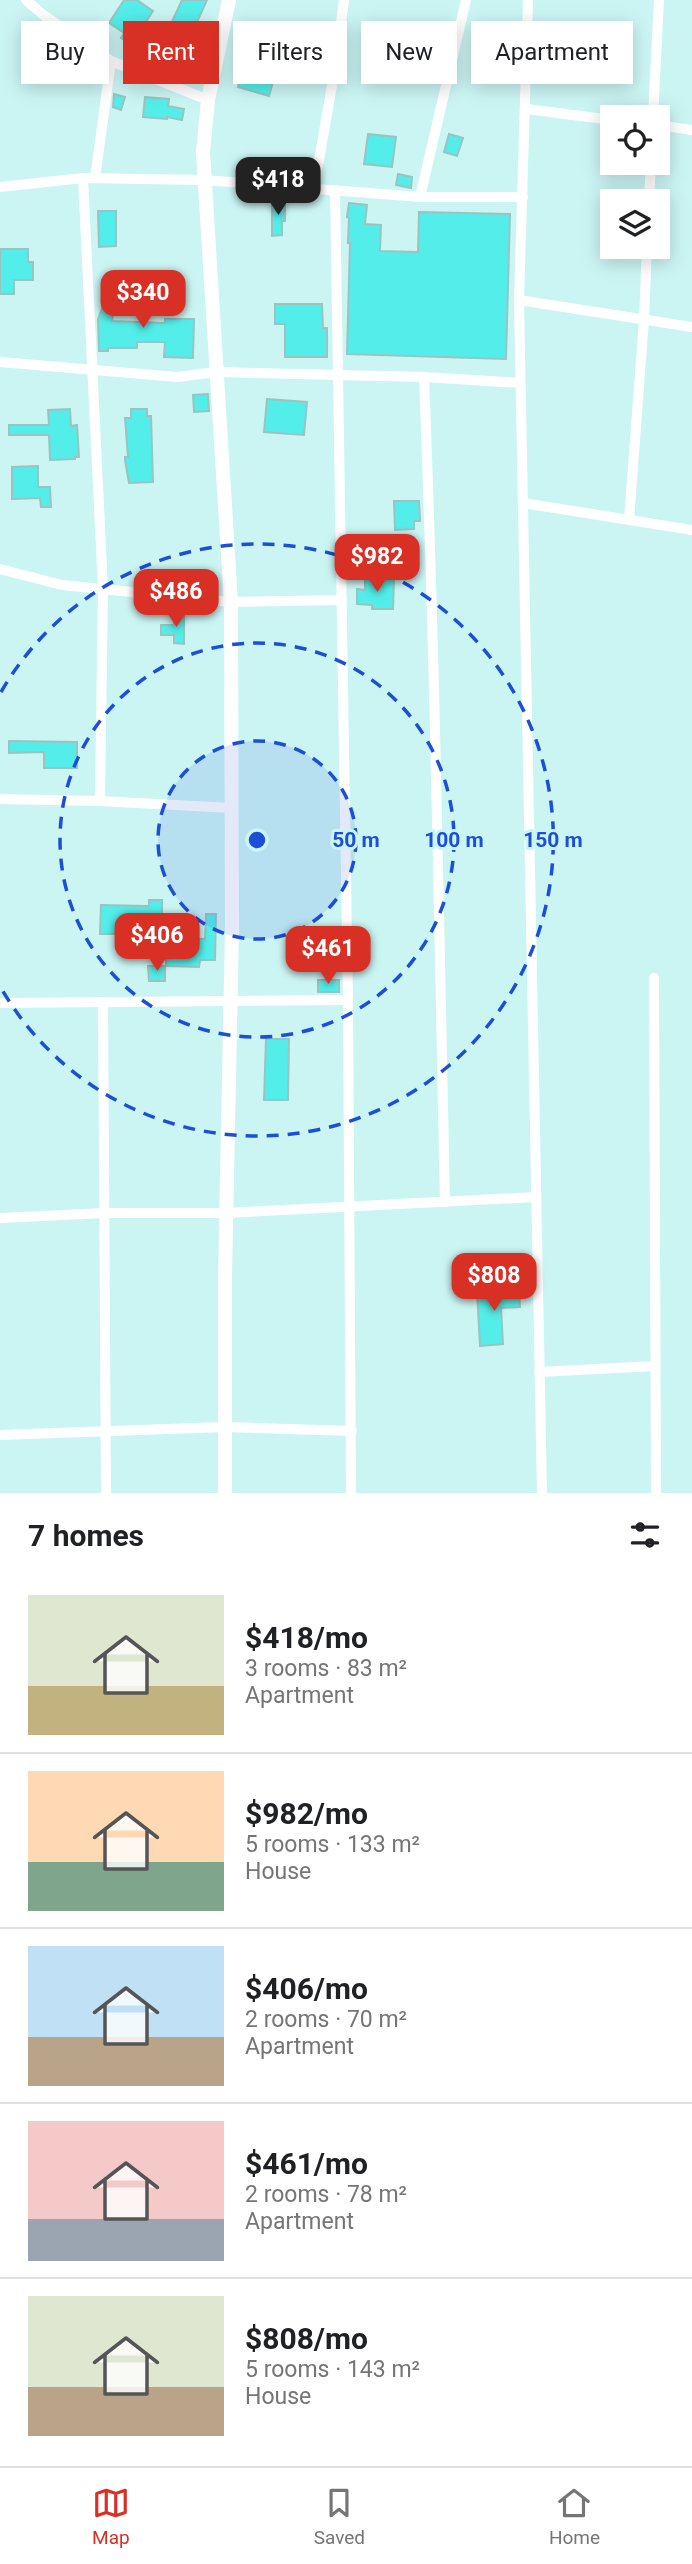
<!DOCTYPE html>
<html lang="en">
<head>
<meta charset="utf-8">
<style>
  body { margin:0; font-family:Roboto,sans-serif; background:#f6f6f6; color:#202124; height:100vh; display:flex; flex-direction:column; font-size:26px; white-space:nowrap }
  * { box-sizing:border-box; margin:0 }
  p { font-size:23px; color:#757577 }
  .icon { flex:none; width:38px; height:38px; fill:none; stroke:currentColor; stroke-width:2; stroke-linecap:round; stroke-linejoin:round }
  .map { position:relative; height:1493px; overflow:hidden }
  .details { display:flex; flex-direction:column; background:#fff; flex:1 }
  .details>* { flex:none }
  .hud { position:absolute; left:21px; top:21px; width:651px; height:63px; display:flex; gap:14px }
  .fabs { position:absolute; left:600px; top:105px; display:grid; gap:14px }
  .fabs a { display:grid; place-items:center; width:70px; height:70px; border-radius:0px; background:#fff; box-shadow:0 4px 18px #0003; font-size:35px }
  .price { position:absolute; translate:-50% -60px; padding:0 16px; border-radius:14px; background:#d93025; color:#fff; font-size:23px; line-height:46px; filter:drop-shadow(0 2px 4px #0008) }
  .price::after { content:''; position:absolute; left:50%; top:42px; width:21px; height:16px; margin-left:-10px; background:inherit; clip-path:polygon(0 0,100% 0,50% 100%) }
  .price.current { background:#222; color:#fff }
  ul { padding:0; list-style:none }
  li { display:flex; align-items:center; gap:21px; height:175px; padding:0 28px }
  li+li { border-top:2px solid #e0e0e0 }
  li span { display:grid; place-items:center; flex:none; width:196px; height:140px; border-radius:0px; color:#555 }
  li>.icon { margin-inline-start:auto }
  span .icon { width:84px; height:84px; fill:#fffc; stroke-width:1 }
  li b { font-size:30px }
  h2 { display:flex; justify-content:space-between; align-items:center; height:84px; padding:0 28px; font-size:30px }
  .pill { padding:0 24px; border-radius:0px; background:#fff; box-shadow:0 4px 18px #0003; font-size:24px; line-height:63px }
  .pill.current { background:#d93025; color:#fff }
  .tab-bar { display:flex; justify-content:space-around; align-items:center; height:98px; border-top:2px solid #e0e0e0; background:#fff; font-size:19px; color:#757577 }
  .tab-bar a { display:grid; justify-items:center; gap:4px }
  .tab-bar .current { color:#d93025 }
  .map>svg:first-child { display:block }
  .building { fill:#53eee9; stroke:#9ac3c1; stroke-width:2 }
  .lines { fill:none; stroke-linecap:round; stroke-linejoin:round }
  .minor { stroke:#fff; stroke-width:10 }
  .tertiary { stroke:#fff; stroke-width:14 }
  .ring { fill:none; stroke:#1d4ed8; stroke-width:3.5; stroke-dasharray:12 9 }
  .centre { fill:#1d4ed8; stroke:#cbf5f3; stroke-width:3.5 }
  .ring-label { font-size:21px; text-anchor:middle; font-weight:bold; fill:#1d4ed8; stroke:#cbf5f3; stroke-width:6; stroke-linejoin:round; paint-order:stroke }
</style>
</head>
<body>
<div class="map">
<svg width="692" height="1493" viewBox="0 0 692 1493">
  <rect width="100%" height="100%" fill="#cbf5f3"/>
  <!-- building -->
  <g class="building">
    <polygon points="124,0 137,0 153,11 142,28 145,30 139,50 121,38 124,33 109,23"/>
    <polygon points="182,0 207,0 189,40 168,30"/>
    <polygon points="505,28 518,32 511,55 514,56 513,80 502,80"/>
    <polygon points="149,45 173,55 168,68 148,60"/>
    <polygon points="244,66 275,75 269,96 238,87"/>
    <polygon points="114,94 125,97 121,110 113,107"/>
    <polygon points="145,97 169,99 168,106 184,109 182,120 167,117 167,119 143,117"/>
    <polygon points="368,134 396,137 392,167 364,164"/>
    <polygon points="449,134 463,138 457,156 444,152"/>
    <polygon points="398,174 412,177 411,188 396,185"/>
    <polygon points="272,199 281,199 282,206 285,206 285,221 282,221 282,235 272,236"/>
    <polygon points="349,203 367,205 365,224 381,225 380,251 418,252 419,212 510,214 506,359 347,354 350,243 348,243 349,218 347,217"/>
    <polygon points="98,211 116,211 116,246 99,247"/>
    <polygon points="0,249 28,249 28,262 33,262 33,280 14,280 14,294 0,294"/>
    <polygon points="119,278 120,295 117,295 112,321 165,323 165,319 194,319 193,358 164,357 165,342 137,342 137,348 108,348 108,351 99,351 98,319 103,306 107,307 106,279"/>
    <polygon points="275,304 322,304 323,328 327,328 327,357 285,357 285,324 275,324"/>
    <polygon points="208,394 209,411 194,412 193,395"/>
    <polygon points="267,399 307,402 304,435 264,432"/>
    <polygon points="70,409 71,426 77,425 79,457 75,457 75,459 50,460 49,435 9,435 9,425 49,425 48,410"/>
    <polygon points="131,409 147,409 147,416 151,416 153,482 129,483 125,460 125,457 128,457 125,418 131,418"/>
    <polygon points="38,466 38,487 50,487 51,507 41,507 40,498 12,499 12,467"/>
    <polygon points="394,501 419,501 420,521 414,521 414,529 395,530"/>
    <polygon points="365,578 394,579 393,609 372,609 372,605 357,604 357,589 365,590"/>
    <polygon points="174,612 184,613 184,644 174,643 174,635 161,635 161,625 174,625"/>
    <polygon points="9,741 77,742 77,768 44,768 44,752 9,753"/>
    <polygon points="149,900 162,900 162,918 134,918 134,934 100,934 101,905 149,906"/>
    <polygon points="206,914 216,914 215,960 200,960 199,967 166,966 167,943 173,943 173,938 205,939"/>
    <polygon points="148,966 165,966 165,981 149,981"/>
    <rect x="318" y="980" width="21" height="12"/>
    <polygon points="266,1039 289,1039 288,1100 264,1100"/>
    <polygon points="519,1288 520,1307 501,1308 503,1344 480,1346 477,1291"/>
  </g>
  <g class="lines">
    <!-- minor -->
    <g class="minor">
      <polyline points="26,0 42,14 111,61 208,100"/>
      <polyline points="528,0 519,300 542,1493"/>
      <polyline points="526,109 612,120"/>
      <polyline points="653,117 659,0"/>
      <polyline points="658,125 692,130"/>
      <polyline points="83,178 103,589 100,801"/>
      <polyline points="95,178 111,61"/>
      <polyline points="0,187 83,178 204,180 420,197 523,197"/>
      <polyline points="314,189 334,74 344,0"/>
      <polyline points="335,190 348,1000 351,1493"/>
      <polyline points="420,197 466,0"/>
      <polyline points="649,201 651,163"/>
      <polyline points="519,300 692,327"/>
      <polyline points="0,362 177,377 216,372 424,377 520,383"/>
      <path d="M424,377C435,652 439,927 445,1202"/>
      <polyline points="523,503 692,530"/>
      <polyline points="629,520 644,320 647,247"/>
      <polyline points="0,569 62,585 231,602 342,600"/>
      <polyline points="0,799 100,801 232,808"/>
      <polyline points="654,978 656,1493"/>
      <polyline points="103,1002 106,1493"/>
      <polyline points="0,1003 348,1000"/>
      <polyline points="0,1218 105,1213 226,1213 535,1197"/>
      <polyline points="539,1372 655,1366"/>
      <polyline points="0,1435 225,1427 352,1431"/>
    </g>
    <!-- tertiary -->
    <polyline class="tertiary" points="225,1493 225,1276 232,930 231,602 203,152 208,100 229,0"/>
  </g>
  <!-- distance rings -->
  <circle cx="257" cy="840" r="99" fill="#1d4ed8" fill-opacity=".12"/>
  <g class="ring">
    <circle cx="257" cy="840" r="99"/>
    <circle cx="257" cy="840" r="197"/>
    <path d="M1 692A296 296 0 1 1 1 988"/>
  </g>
  <circle cx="257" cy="840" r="10" class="centre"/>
  <g class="ring-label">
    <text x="356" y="847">50 m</text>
    <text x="454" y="847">100 m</text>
    <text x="553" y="847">150 m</text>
  </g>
</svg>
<div class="fabs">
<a><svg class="icon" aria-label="locate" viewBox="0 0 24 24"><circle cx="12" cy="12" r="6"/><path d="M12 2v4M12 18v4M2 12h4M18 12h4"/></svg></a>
<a><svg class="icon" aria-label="layers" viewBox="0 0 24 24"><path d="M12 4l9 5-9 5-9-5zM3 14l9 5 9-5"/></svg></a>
</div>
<b class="price current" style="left:278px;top:217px">$418</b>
<b class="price" style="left:143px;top:330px">$340</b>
<b class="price" style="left:377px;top:594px">$982</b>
<b class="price" style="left:176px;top:629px">$486</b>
<b class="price" style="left:157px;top:973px">$406</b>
<b class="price" style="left:328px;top:986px">$461</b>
<b class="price" style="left:494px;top:1313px">$808</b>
<div class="hud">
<a class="pill">Buy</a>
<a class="pill current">Rent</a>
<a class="pill">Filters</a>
<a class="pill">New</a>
<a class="pill">Apartment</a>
</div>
</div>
<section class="details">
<h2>7 homes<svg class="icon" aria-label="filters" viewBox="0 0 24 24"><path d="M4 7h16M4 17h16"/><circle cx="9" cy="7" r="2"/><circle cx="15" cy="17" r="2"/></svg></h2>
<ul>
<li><span style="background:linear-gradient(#dfe7d0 65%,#c2b280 0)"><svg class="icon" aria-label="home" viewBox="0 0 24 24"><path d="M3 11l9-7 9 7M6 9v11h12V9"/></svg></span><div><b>$418/mo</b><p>3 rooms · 83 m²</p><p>Apartment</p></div></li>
<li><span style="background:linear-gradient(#ffd9b3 65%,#7fa58c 0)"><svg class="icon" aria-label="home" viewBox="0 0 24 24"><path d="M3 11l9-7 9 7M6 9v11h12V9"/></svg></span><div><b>$982/mo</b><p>5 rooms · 133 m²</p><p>House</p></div></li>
<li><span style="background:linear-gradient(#bfe0f5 65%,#b9a48a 0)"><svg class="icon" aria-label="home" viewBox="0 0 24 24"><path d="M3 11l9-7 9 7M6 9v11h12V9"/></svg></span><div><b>$406/mo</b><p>2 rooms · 70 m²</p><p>Apartment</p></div></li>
<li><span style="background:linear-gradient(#f6c9c9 70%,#9aa5b1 0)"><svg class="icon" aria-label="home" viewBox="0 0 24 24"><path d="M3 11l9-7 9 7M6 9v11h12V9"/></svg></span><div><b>$461/mo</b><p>2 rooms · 78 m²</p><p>Apartment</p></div></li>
<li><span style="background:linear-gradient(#dfe7d0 65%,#b9a48a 0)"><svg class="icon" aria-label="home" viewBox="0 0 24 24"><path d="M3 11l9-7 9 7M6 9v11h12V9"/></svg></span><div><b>$808/mo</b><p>5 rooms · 143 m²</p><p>House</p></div></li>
</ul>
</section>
<nav class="tab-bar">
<a class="current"><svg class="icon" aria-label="map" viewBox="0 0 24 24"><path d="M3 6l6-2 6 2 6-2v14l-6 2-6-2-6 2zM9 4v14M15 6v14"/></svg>Map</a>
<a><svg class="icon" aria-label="saved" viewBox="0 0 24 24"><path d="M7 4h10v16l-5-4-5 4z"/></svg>Saved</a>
<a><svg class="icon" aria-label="home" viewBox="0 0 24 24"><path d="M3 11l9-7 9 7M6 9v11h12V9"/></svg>Home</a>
</nav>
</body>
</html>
